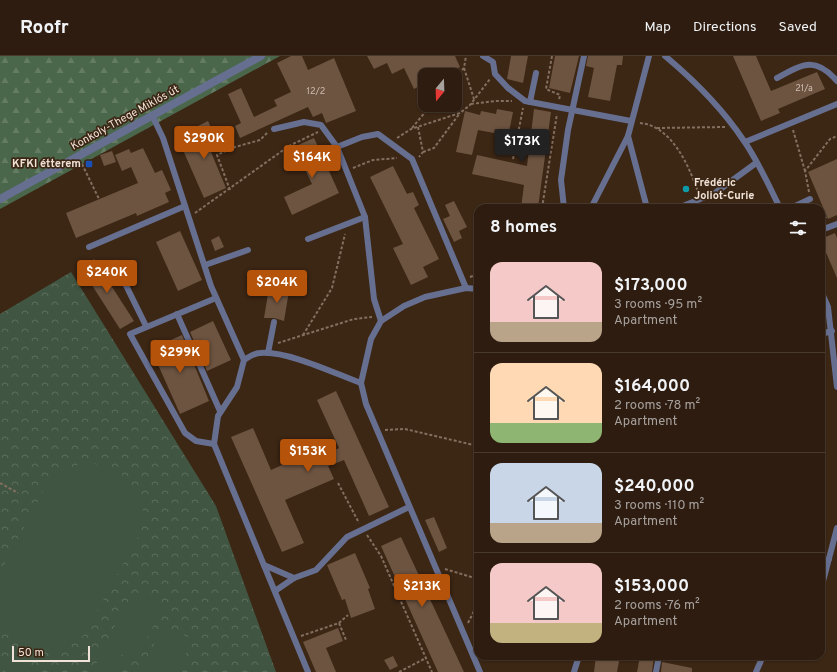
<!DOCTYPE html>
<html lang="en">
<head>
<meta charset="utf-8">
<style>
  body { margin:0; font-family:Overpass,sans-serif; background:#352518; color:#f1f3f6; height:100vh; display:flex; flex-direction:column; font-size:15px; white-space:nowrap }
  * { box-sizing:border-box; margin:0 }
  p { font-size:13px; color:#a7a19e }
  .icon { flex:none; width:22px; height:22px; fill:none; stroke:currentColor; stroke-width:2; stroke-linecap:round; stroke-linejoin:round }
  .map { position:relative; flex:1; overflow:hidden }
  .drawer { position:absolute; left:474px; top:148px; width:351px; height:456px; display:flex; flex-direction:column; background:#2d1c0f; border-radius:12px; box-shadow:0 1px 3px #0004,0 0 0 1px #483a2f }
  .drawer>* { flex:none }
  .needle { width:26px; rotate:199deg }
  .fabs { position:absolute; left:418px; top:12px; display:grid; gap:8px }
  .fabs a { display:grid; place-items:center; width:44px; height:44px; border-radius:8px; background:#2d1c0f; box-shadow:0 1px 3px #0004,0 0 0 1px #483a2f; font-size:20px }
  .scale { position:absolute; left:12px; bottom:10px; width:78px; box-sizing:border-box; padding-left:4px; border:2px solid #f1e2d7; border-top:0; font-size:11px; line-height:14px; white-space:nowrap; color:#f1e2d7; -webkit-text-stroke:3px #3c2614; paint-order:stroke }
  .price { position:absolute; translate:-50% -34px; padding:0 9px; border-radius:4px; background:#b45309; color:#fff; font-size:13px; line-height:26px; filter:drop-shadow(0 1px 2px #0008) }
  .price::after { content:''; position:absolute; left:50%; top:24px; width:12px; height:9px; margin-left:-6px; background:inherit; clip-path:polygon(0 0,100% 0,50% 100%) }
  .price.on { background:#222; color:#fff }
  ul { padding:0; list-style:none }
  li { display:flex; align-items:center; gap:12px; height:100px; padding:0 16px }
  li+li { border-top:1px solid #483a2f }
  li span { display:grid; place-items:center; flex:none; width:112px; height:80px; border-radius:12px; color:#555 }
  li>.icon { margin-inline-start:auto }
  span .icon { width:48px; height:48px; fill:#fffc; stroke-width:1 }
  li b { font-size:17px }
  h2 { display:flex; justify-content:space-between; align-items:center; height:48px; padding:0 16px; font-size:17px }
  header { display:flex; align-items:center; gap:24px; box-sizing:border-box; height:56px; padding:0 20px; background:#2d1c0f; border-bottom:1px solid #483a2f }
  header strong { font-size:19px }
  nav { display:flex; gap:22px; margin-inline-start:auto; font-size:14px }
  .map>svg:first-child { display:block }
  .forest { fill:url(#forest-firs) }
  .park { fill:url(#park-crowns) }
  .pitch { fill:#415642 }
  .building { fill:#6d5441 }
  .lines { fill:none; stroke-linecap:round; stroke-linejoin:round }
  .path { stroke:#836f60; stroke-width:2; stroke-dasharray:3 2; stroke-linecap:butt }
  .lane { stroke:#676f90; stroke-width:6 }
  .street { stroke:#676f90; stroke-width:8 }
  .transit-dot { fill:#1a4fb4; stroke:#3c2614; stroke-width:1.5 }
  .culture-dot { fill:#0f9aa8; stroke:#3c2614; stroke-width:1.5 }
  .labels { text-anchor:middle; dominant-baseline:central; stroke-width:3.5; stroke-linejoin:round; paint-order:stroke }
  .number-label { font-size:9px; fill:#d0beb2 }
  .street-label { font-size:11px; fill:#f1e2d7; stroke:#3c2614 }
  .poi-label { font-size:11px; font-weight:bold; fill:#f1e2d7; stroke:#3c2614; text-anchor:end }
</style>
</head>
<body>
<header>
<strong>Roofr</strong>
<nav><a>Map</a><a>Directions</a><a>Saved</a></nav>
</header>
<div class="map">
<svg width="837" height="616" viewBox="0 0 837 616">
  <defs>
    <pattern id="forest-firs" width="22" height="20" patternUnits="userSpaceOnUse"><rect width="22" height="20" fill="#4a674b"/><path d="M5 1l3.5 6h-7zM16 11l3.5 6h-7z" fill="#657c64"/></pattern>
    <pattern id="park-crowns" width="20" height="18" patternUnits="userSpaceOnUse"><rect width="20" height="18" fill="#415642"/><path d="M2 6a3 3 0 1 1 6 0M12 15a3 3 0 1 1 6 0" fill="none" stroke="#5d6e5d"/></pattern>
  </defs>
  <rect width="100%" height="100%" fill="#3c2614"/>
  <!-- forest -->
  <polygon class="forest" points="0,0 280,0 0,153"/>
  <!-- park -->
  <polygon class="park" points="71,216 216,450 276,616 0,616 0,258"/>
  <!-- pitch -->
  <g class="pitch">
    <path d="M78,409C85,409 93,407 100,409C125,414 146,439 143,466C143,471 140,476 138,481L84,579C80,582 76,586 72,588C47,601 11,594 0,567V517L47,428L60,416Z"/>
    <polygon points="134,535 164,551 134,605 105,589"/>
    <polygon points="164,569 193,584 176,616 140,616"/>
    <polygon points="104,593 125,604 119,616 92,616"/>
    <polygon points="13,602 32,613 31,616 5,616"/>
  </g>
  <!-- building -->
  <g class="building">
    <polygon points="291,0 302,0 308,14 334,2 356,55 326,67 322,57 313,61 308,51 240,82 235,70 241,67 228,38 241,32 254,61 277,50 274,44 291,36 277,7"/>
    <polygon points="367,0 455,0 460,11 442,19 425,19 425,27 414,33 404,12 392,18 387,7 374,13"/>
    <polygon points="511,0 528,0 523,27 507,23"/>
    <polygon points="555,0 579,0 570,37 549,32"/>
    <polygon points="588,0 623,0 622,9 617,9 610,45 588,41 594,12 586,10"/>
    <polygon points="733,0 756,0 771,35 817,16 825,33 778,53 780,57 761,65"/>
    <polygon points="497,53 513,56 509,76 495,73 494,77 478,74 472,99 456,96 465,55 480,59 481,55 496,58"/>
    <polygon points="534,53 551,56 538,152 521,152 524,129 472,118 477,99 527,110"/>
    <polygon points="208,65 216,83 218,83 222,92 211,96 226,132 204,142 179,85 200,76 198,70"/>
    <polygon points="314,82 339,137 292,159 284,141 312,128 294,91"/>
    <polygon points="143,92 155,117 162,114 171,134 165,137 169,146 137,160 136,157 76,182 66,157 138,127 131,111 122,115 115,99 129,93 131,97"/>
    <polygon points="112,95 116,106 104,110 100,99"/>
    <polygon points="837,103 837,159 828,163 808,116"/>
    <polygon points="393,110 407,138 413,136 419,149 414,152 439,203 423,211 428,221 411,229 393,192 403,188 370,121"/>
    <polygon points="454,145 467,171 459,175 462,182 454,186 443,163 450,160 445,149"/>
    <polygon points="180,175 202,224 178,235 156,186"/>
    <polygon points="835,177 837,182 837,222 821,185 821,183"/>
    <polygon points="219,180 224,191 215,195 211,184"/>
    <polygon points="94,203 134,265 120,273 81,212"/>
    <polygon points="269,232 289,235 284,265 274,262 264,262"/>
    <polygon points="213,265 231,304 207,315 190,276"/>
    <polygon points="182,279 209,345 180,358 151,293"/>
    <polygon points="336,335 389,451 369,460 344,404 328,410 334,423 285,444 304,487 282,496 231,381 253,372 271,414 320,392 323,399 339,392 317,344"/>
    <polygon points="434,461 447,492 439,496 425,464"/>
    <polygon points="401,481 464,616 438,616 381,490"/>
    <polygon points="355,497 370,532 368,533 375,553 351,562 345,543 342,544 327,509"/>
    <polygon points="338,572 343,585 326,592 336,616 316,616 303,586"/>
    <polygon points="393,600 398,610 390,614 384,604"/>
    <polygon points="596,600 620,600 617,616 594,616"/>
    <polygon points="640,600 654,600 652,616 637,616"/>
    <polygon points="662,606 692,612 692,616 661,616"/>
  </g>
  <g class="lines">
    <!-- path -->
    <g class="path">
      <polyline points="552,0 546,33 560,39 559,44"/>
      <polyline points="464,12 474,43"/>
      <polyline points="455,21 464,12 466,0"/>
      <polyline points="471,48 495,45 512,45"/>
      <path d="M640,67C672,70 689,110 698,136"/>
      <polyline points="418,71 423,96 419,101"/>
      <polyline points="412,72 431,49"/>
      <polyline points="657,72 725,71"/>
      <polyline points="793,74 805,115"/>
      <polyline points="397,82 411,73 460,57 470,49 490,23"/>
      <polyline points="423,96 434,92 460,57"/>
      <polyline points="513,103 523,52"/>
      <polyline points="82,108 99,143"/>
      <polyline points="353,112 373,104 397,102"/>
      <polyline points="230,134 217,99 235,91 260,84 268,76"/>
      <polyline points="809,136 805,115 830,83 837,80"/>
      <polyline points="542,152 557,58"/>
      <polyline points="821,156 827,163"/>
      <polyline points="195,157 289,90 318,76"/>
      <polyline points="470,221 478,218"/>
      <polyline points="303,279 332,232 345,178"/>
      <polyline points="278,287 354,263 372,261"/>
      <polyline points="385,374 405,373 478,390"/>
      <polyline points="0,427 18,437"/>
      <polyline points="338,427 359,467"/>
      <polyline points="367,479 381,500 432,616"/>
      <polyline points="445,513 478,523"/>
      <polyline points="339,567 346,584"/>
      <polyline points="468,567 478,547"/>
      <polyline points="301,580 339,567 348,559"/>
      <polyline points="399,616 426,602"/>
    </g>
    <!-- lane -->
    <g class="lane">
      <polyline points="483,0 493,6 495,18 508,32 525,45 631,65"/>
      <path d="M665,0C695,25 722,52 744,85C758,105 769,130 780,152"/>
      <path d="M777,22C803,8 815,0 837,25"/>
      <polyline points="530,46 536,17"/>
      <polyline points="152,59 163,82 211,230 244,304"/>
      <polyline points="274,73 304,66 321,69 337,91 365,161 374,243 381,265"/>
      <polyline points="628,80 647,152"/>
      <polyline points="745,86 837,48"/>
      <polyline points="337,91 362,81 378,78 412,103 466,232"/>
      <polyline points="564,152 561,124 568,74 584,0"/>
      <polyline points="591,152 628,80 649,0"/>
      <polyline points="678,152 715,137 756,107"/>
      <polyline points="791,152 810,143"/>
      <polyline points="821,174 837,168"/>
      <polyline points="308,183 365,161"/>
      <polyline points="89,191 185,150"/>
      <polyline points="115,207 146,270"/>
      <polyline points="205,209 248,194"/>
      <polyline points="478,233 466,232 425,241 404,250 381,265 371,283 361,327 366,348 480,616"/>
      <polyline points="821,235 828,251 837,331"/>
      <polyline points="177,258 220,355"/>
      <polyline points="821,278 832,275"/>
      <polyline points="268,297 274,266"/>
      <polyline points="214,388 196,385 185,377 130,278 216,242"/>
      <polyline points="264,509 294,522"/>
      <polyline points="821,510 829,503"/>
      <polyline points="821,533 837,472"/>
      <polyline points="275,535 294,522 316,514 347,481 409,451"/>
      <path d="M308,616L214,388L218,360L237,331L244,304C249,301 254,297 260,297C286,294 336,318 361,327"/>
      <polyline points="574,616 579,600"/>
      <polyline points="656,616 659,600"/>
      <polyline points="756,616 763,600"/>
    </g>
    <!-- street -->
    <polyline class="street" points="0,143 261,0"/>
  </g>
  <!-- markers -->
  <rect class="transit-dot" x="85" y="104" width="8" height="8" rx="2"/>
  <circle class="culture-dot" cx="686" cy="133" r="4"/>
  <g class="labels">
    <!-- number labels -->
    <g class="number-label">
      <text x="804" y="32">21/a</text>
      <text x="316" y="35">12/2</text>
    </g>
    <!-- street labels -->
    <g class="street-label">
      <text transform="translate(125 62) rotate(-29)">Konkoly-Thege Miklós út</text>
    </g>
    <!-- poi labels -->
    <g class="poi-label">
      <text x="81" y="108">KFKI étterem</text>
      <text x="694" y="127" text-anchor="start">Frédéric<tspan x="694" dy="13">Joliot-Curie</tspan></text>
    </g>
  </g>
</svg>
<div class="fabs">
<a><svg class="needle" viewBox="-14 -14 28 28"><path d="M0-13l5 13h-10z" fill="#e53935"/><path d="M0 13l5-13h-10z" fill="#a7a19e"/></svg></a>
</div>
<div class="scale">50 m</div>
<b class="price" style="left:204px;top:104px">$290K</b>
<b class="price on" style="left:522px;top:107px">$173K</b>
<b class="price" style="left:312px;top:123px">$164K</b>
<b class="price" style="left:107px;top:238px">$240K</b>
<b class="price" style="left:277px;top:248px">$204K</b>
<b class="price" style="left:180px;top:318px">$299K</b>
<b class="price" style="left:308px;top:417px">$153K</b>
<b class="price" style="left:422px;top:552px">$213K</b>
<section class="drawer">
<h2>8 homes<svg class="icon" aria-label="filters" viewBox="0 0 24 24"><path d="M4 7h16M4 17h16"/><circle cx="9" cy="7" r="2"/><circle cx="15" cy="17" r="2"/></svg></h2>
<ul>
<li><span style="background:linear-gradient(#f6c9c9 75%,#b9a48a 0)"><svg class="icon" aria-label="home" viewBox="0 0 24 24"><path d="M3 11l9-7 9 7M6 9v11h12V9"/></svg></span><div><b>$173,000</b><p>3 rooms · 95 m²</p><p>Apartment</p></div></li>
<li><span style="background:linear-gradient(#ffd9b3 75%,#8fb573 0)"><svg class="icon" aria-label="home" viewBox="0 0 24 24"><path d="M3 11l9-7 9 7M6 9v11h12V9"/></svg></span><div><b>$164,000</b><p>2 rooms · 78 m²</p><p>Apartment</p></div></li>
<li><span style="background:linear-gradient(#c9d6e8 75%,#b9a48a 0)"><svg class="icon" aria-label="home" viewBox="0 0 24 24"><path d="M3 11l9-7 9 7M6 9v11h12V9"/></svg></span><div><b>$240,000</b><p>3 rooms · 110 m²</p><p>Apartment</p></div></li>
<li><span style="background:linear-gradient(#f6c9c9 75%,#c2b280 0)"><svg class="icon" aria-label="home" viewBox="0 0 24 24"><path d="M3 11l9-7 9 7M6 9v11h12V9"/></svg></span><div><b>$153,000</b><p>2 rooms · 76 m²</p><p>Apartment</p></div></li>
</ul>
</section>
</div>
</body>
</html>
